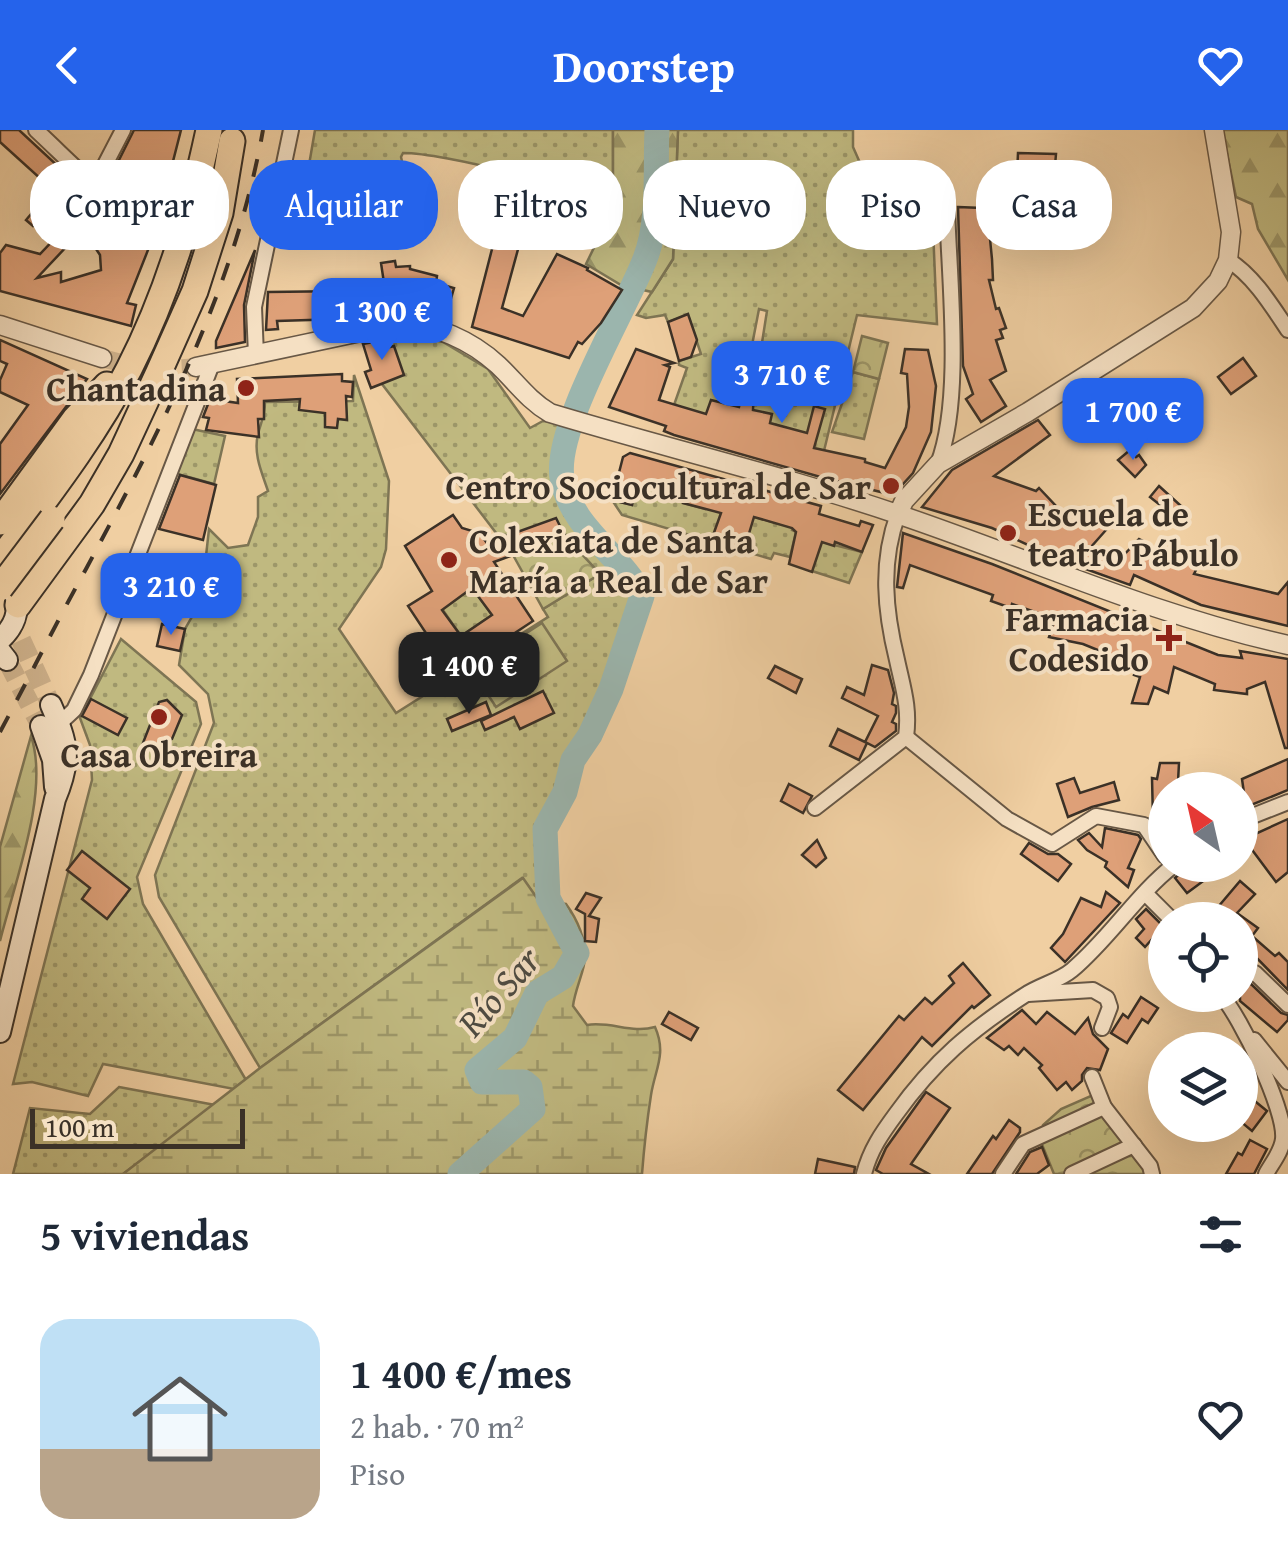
<!DOCTYPE html>
<html lang="es">
<head>
<meta charset="utf-8">
<style>
  body { margin:0; font-family:"Gentium Book Plus",serif; background:#f2f2f3; color:#1f2937; height:100vh; display:flex; flex-direction:column; font-size:38px; white-space:nowrap }
  * { box-sizing:border-box; margin:0 }
  p { font-size:32px; color:#747a83 }
  .icon { flex:none; width:55px; height:55px; fill:none; stroke:currentColor; stroke-width:2; stroke-linecap:round; stroke-linejoin:round }
  .map { position:relative; height:1044px; overflow:hidden }
  .panel { display:flex; flex-direction:column; background:#fff; flex:1 }
  .panel>* { flex:none }
  .top-card { position:absolute; left:30px; top:30px; width:1230px; height:90px; display:flex; gap:20px }
  .needle { width:65px; rotate:326deg }
  .controls { position:absolute; left:1148px; top:642px; display:grid; gap:20px }
  .controls a { display:grid; place-items:center; width:110px; height:110px; border-radius:50%; background:#fff; box-shadow:0 10px 40px #0002; font-size:50px }
  .scale { position:absolute; left:30px; bottom:25px; width:215px; box-sizing:border-box; padding-left:10px; border:5px solid #3b3127; border-top:0; font-size:28px; line-height:35px; white-space:nowrap; color:#3b3127; -webkit-text-stroke:8px #f5e0c3; paint-order:stroke }
  .price { position:absolute; translate:-50% -85px; padding:0 22px; border-radius:20px; background:#2563eb; color:#fff; font-size:32px; line-height:65px; filter:drop-shadow(0 2px 5px #0008) }
  .price::after { content:''; position:absolute; left:50%; top:60px; width:30px; height:22px; margin-left:-15px; background:inherit; clip-path:polygon(0 0,100% 0,50% 100%) }
  .price.selected { background:#222; color:#fff }
  ul { padding:0; list-style:none }
  li { display:flex; align-items:center; gap:30px; height:250px; padding:0 40px }
  li span { display:grid; place-items:center; flex:none; width:280px; height:200px; border-radius:30px; color:#555 }
  li>.icon { margin-inline-start:auto }
  span .icon { width:120px; height:120px; fill:#fffc; stroke-width:1 }
  li b { font-size:42px }
  h2 { display:flex; justify-content:space-between; align-items:center; height:120px; padding:0 40px; font-size:42px }
  .pill { padding:0 35px; border-radius:40px; background:#fff; box-shadow:0 10px 40px #0002; font-size:35px; line-height:90px }
  .pill.selected { background:#2563eb; color:#fff }
  header { display:flex; justify-content:space-between; align-items:center; height:130px; padding:0 40px; background:#2563eb; color:#fff; font-size:45px; font-weight:700 }
  .map>svg:first-child { display:block }
  .grass { fill:url(#grass-dots); stroke:#7e7554; stroke-width:2.5; fill-rule:evenodd }
  .forest { fill:url(#forest-firs); stroke:#7e7554; stroke-width:2.5 }
  .wetland { fill:url(#wetland-marsh); stroke:#7e7554; stroke-width:2.5 }
  .park { fill:url(#park-crowns); stroke:#7e7554; stroke-width:2.5 }
  .pitch { fill:#c0b980; stroke:#7e7554; stroke-width:2.5 }
  .lines { fill:none; stroke-linecap:round; stroke-linejoin:round }
  .river { stroke:#9bb5ad; stroke-width:25 }
  .building { fill:#dea078; stroke:#3b3127; stroke-width:2.5; fill-rule:evenodd }
  .tertiary-tunnel { stroke:#ccaf89; stroke-width:18; stroke-dasharray:18 9; stroke-linecap:butt }
  .secondary-tunnel { stroke:#ccaf89; stroke-width:20; stroke-dasharray:20 10; stroke-linecap:butt }
  .minor-casing { stroke:#685846; stroke-width:18 }
  .tertiary-casing { stroke:#685846; stroke-width:21 }
  .secondary-casing { stroke:#3b3127; stroke-width:24 }
  .trunk-casing { stroke:#3b3127; stroke-width:29 }
  .minor { stroke:#f5e0c3; stroke-width:14 }
  .tertiary { stroke:#f5e0c3; stroke-width:18 }
  .secondary { stroke:#f5e0c3; stroke-width:20 }
  .trunk { stroke:#f0cfa2; stroke-width:25 }
  .rail { stroke:#3b3127; stroke-width:4; stroke-dasharray:18 18; stroke-linecap:butt }
  .trunk-bridge-casing { stroke:#3b3127; stroke-width:29; stroke-linecap:butt }
  .trunk-bridge { stroke:#f0cfa2; stroke-width:25 }
  .poi-dot { fill:#8f2418; stroke:#f5e0c3; stroke-width:4 }
  .labels { text-anchor:middle; dominant-baseline:central; stroke-width:8; stroke-linejoin:round; paint-order:stroke }
  .poi-label { font-size:35px; font-weight:bold; fill:#3b3127; stroke:#f5e0c3; text-anchor:end }
  .water-label { font-size:38px; font-style:italic; fill:#4e4b42; stroke:#f5e0c3 }
</style>
</head>
<body>
<header><svg class="icon" aria-label="back" viewBox="0 0 24 24"><path d="M15 5l-7 7 7 7"/></svg>Doorstep<svg class="icon" aria-label="heart" viewBox="0 0 24 24"><path d="M12 20l-8-8c-3-5 5-10 8-4 3-6 11-1 8 4z"/></svg></header>
<div class="map">
<svg width="1288" height="1044" viewBox="0 0 1288 1044">
  <defs>
    <pattern id="grass-dots" width="8" height="8" patternUnits="userSpaceOnUse" patternTransform="scale(2.5)"><rect width="8" height="8" fill="#c0b980"/><path d="M2 2h.1M6 6h.1" fill="none" stroke="#9d9769" stroke-width="1.8" stroke-linecap="round"/></pattern>
    <pattern id="forest-firs" width="22" height="20" patternUnits="userSpaceOnUse" patternTransform="scale(2.5)"><rect width="22" height="20" fill="#c0b980"/><path d="M5 1l3.5 6h-7zM16 11l3.5 6h-7z" fill="#9d9769"/></pattern>
    <pattern id="wetland-marsh" width="20" height="14" patternUnits="userSpaceOnUse" patternTransform="scale(2.5)"><rect width="20" height="14" fill="#c0b980"/><path d="M1 5h8M5 5V1M11 12h8M15 12V8" fill="none" stroke="#9d9769"/></pattern>
    <pattern id="park-crowns" width="20" height="18" patternUnits="userSpaceOnUse" patternTransform="scale(2.5)"><rect width="20" height="18" fill="#c0b980"/><path d="M2 6a3 3 0 1 1 6 0M12 15a3 3 0 1 1 6 0" fill="none" stroke="#9d9769"/></pattern>
  </defs>
  <rect width="100%" height="100%" fill="#f0cfa2"/>
  <filter id="stains"><feTurbulence type="fractalNoise" baseFrequency=".002" numOctaves="4"/><feColorMatrix values="0 0 0 0 .2 0 0 0 0 .09 0 0 0 0 .02 0 0 0 .5 -.17"/></filter>
  <radialGradient id="worn" r=".72"><stop offset=".6" stop-color="#630" stop-opacity="0"/><stop offset="1" stop-color="#630" stop-opacity=".3"/></radialGradient>
  <!-- grass -->
  <g class="grass">
    <path d="M315,0H613V65L609,78C575,56 444,23 403,23L401,27L406,49L401,54L303,70Z"/>
    <path d="M678,0H853V17L868,51L932,75L937,194L857,185L823,325L674,275L687,238L679,235V231L701,224L688,185L668,192L665,185L646,188L637,185L673,129ZM759,179L767,181L753,270L742,267Z"/>
    <path d="M402,202L443,212L488,239L530,298L543,291L561,293C543,335 565,382 594,415C613,436 625,439 638,468L607,557L585,602L569,626L560,658L540,697L545,771H539L522,748L260,938L159,767L155,745L214,593L208,564L179,535L185,499L201,471L209,399L228,418L248,415L258,387V367L268,361C262,343 253,324 258,304C261,292 265,286 265,272L353,271L354,245L389,351L386,419L381,437L339,499L396,583L548,487L543,479L600,444L565,406L513,425L382,254L363,208Z"/>
    <polygon points="853,242 879,249 864,309 832,302"/>
    <polygon points="192,299 225,306 214,354 174,343"/>
    <polygon points="636,353 685,365 684,373 705,379 707,373 779,394 794,392 792,400 796,402 790,427 774,423 771,429 622,385 612,370 632,375"/>
    <polygon points="811,409 862,422 849,453 812,441"/>
    <polygon points="469,453 492,485 461,506 438,473"/>
    <polygon points="121,509 196,572 201,594 137,747 143,774 246,950 234,959 103,934 88,966 32,952 13,954 92,650 90,615 80,588"/>
    <polygon points="119,957 215,975 123,1044 13,1044 30,978 90,984"/>
  </g>
  <!-- forest -->
  <g class="forest">
    <polygon points="613,0 678,0 673,129 652,162 621,155 586,134 607,91 613,65"/>
    <polygon points="1222,0 1288,0 1288,150 1258,99 1252,74 1236,67"/>
    <path d="M31,606C50,662 14,754 0,811V717Z"/>
  </g>
  <!-- wetland -->
  <path class="wetland" d="M523,748L539,771L566,774C577,789 585,808 585,827C585,840 575,859 573,876L587,895C611,891 632,904 655,897C667,924 655,939 651,965C647,991 644,1018 642,1044H123L260,938Z"/>
  <!-- park -->
  <g class="park">
    <polygon points="862,206 888,213 879,249 853,242"/>
    <polygon points="565,406 600,444 543,479 513,425"/>
    <polygon points="1093,965 1147,1044 1054,1044 1041,1012 1043,995 1061,979"/>
  </g>
  <!-- pitch -->
  <polygon class="pitch" points="542,493 567,531 496,577 471,539"/>
  <g class="lines">
    <!-- river -->
    <path class="river" d="M460,1044L533,979L530,957L524,952H482L477,940L515,908L537,863L563,847L577,823L548,768L545,699L565,662L573,630L590,605L611,559L642,466C621,424 571,399 562,348C554,297 625,181 645,129C660,91 655,40 657,0"/>
  </g>
  <!-- building -->
  <g class="building">
    <path d="M0,0H19L74,51L55,73L74,91L89,70L146,111L148,120L127,173L136,175L131,196L0,161V123L6,115L40,124L58,105L40,89L33,96L26,90L52,59L0,12ZM83,99L100,125L101,140L61,152V142L37,148Z"/>
    <polygon points="134,0 181,0 159,86 148,84 108,52"/>
    <polygon points="1018,23 1056,24 1054,47 1017,45"/>
    <polygon points="958,77 982,78 983,99 989,99 992,129 993,150 989,150 996,179 999,178 1006,198 1000,200 1003,208 996,210 1006,241 990,250 1006,276 981,292 966,269 973,264 963,236"/>
    <polygon points="501,84 526,90 502,178 523,186 557,124 588,138 587,140 622,160 601,193 582,214 578,212 569,228 472,197"/>
    <polygon points="255,120 244,175 245,212 216,218 216,211"/>
    <polygon points="395,131 396,137 410,136 410,139 437,146 436,153 454,158 450,172 352,189 344,189 342,183 342,189 277,191 278,199 266,200 268,162 348,161 349,155 384,153 381,133"/>
    <polygon points="688,184 697,210 691,227 679,231 668,192"/>
    <polygon points="387,209 390,217 394,216 404,245 371,258 365,242 371,240 363,214"/>
    <polygon points="0,210 87,249 0,364 0,314 28,275 0,262 0,250 7,234 0,231"/>
    <polygon points="636,219 674,233 665,235 670,237 659,270 706,284 711,270 739,277 743,258 754,260 753,280 772,284 770,293 807,303 814,276 825,279 814,318 865,329 865,332 885,338 906,297 909,277 907,244 901,243 905,219 928,220 936,256 931,302 913,343 893,365 824,348 674,305 664,301 666,296 609,277"/>
    <polygon points="1243,228 1256,246 1231,264 1218,247"/>
    <polygon points="342,244 342,251 353,252 352,267 346,266 347,290 338,289 337,298 325,297 325,283 299,280 300,269 264,271 264,289 258,289 259,307 206,300 209,288 203,287 210,269 238,273 237,249"/>
    <polygon points="1038,290 1050,305 994,346 1036,361 1039,358 1055,375 1047,382 1087,398 1101,383 1113,392 1091,417 1120,429 1139,409 1151,415 1146,420 1177,434 1180,423 1201,430 1194,444 1278,464 1288,452 1288,496 1201,475 1134,445 1130,455 1058,429 992,398 922,377 952,340"/>
    <polygon points="1130,320 1136,327 1139,325 1146,335 1135,347 1118,330"/>
    <polygon points="630,323 821,376 819,384 859,396 861,391 873,395 862,422 835,412 834,416 822,412 812,442 789,434 796,402 792,398 754,387 744,420 711,411 721,383 683,373 685,365 636,353 632,375 612,370 623,327"/>
    <polygon points="180,345 216,355 203,410 159,399"/>
    <polygon points="1159,356 1181,376 1174,386 1150,367"/>
    <path d="M453,385L462,398L479,403L487,413L556,388L565,406L494,432L533,491L453,544L408,476L432,461L405,416ZM472,458L492,485L461,506L442,480Z"/>
    <polygon points="903,403 992,434 1218,525 1242,528 1240,521 1288,529 1288,618 1285,618 1265,552 1247,559 1247,564 1214,560 1215,554 1174,537 1168,563 1154,557 1148,574 1132,573 1140,547 1134,545 1137,536 1083,514 1049,507 1055,489 1012,474 1011,478 991,471 993,465 910,435 903,458 897,457"/>
    <polygon points="162,494 185,499 180,521 157,516"/>
    <polygon points="872,535 888,540 894,563 892,574 896,576 896,583 892,592 896,594 896,601 875,617 867,613 859,630 830,616 838,599 865,612 878,586 842,568 847,557 864,565"/>
    <polygon points="775,536 802,549 796,563 768,548"/>
    <polygon points="543,561 554,583 520,599 514,587 485,600 481,591"/>
    <polygon points="91,569 127,588 118,605 82,586"/>
    <polygon points="167,570 182,585 172,609 141,618 159,572"/>
    <polygon points="486,572 491,585 452,601 447,589"/>
    <polygon points="1288,629 1288,660 1246,677 1242,649"/>
    <polygon points="1160,633 1179,633 1178,652 1187,653 1187,660 1165,660 1165,696 1158,696 1153,689 1152,648 1157,649"/>
    <polygon points="1074,648 1080,663 1114,652 1119,670 1092,677 1068,687 1057,654"/>
    <polygon points="789,654 812,666 803,683 781,671"/>
    <polygon points="1288,689 1288,742 1276,752 1244,709"/>
    <polygon points="1105,698 1138,705 1141,709 1128,738 1134,740 1128,757 1105,737 1107,732 1087,720 1078,710 1089,703 1102,717"/>
    <polygon points="817,710 826,728 816,737 802,725"/>
    <polygon points="1029,713 1048,724 1058,724 1071,734 1058,751 1021,724"/>
    <polygon points="82,721 130,759 107,789 82,769 90,758 67,740"/>
    <polygon points="1189,735 1206,749 1187,763 1175,748"/>
    <polygon points="1240,751 1255,764 1237,783 1258,798 1252,806 1275,826 1279,823 1288,832 1288,860 1244,815 1240,820 1240,790 1207,790"/>
    <polygon points="1106,762 1120,773 1065,832 1051,818 1063,804 1081,768 1101,777"/>
    <polygon points="586,763 601,768 589,786 599,789 596,812 585,811 585,784 576,779"/>
    <polygon points="1146,779 1165,798 1165,820 1153,808 1145,817 1136,808 1144,799 1136,789"/>
    <polygon points="963,833 990,865 974,878 972,876 932,916 922,907 863,980 838,960 899,886 904,890 925,868 932,874 954,853 949,846"/>
    <polygon points="1251,854 1281,883 1288,885 1288,890 1277,902 1240,871 1240,855"/>
    <polygon points="1141,867 1158,878 1148,893 1142,889 1127,913 1111,903 1123,884 1128,888"/>
    <polygon points="1022,880 1036,894 1047,882 1075,904 1088,888 1093,904 1108,919 1100,940 1087,938 1082,945 1082,951 1072,960 1066,952 1057,960 1039,938 1042,935 1024,918 1018,925 1009,916 1004,920 987,908"/>
    <polygon points="669,882 698,898 691,910 662,894"/>
    <polygon points="1240,959 1267,981 1252,1001 1240,991"/>
    <polygon points="926,962 950,978 911,1034 929,1044 883,1044 876,1040 886,1018"/>
    <polygon points="1009,990 1020,998 1020,1002 992,1044 967,1044 993,1006 996,1009"/>
    <polygon points="1250,1010 1267,1019 1254,1044 1226,1044 1238,1023 1242,1025"/>
    <polygon points="1042,1017 1049,1035 1037,1044 1016,1044 1030,1022"/>
    <polygon points="818,1029 855,1037 854,1044 815,1044"/>
  </g>
  <g class="lines">
    <!-- tertiary-tunnel -->
    <path class="tertiary-tunnel" d="M102,228C134,237 162,241 196,237"/>
    <!-- secondary-tunnel -->
    <g class="secondary-tunnel">
      <polyline points="21,510 51,575"/>
      <polyline points="7,530 41,596"/>
    </g>
    <!-- minor casing -->
    <g class="minor-casing">
      <g id="minor">
        <path d="M36,0C78,39 128,93 181,115"/>
        <polyline points="95,54 123,0"/>
        <path d="M1228,130C1253,145 1272,176 1288,200"/>
        <polyline points="256,225 254,177 291,0"/>
        <path d="M938,334C963,269 949,149 947,77"/>
        <polyline points="59,594 74,580 91,545 212,234"/>
        <polyline points="906,607 1007,689 1052,714 1096,686 1144,695 1165,726"/>
        <path d="M815,678L906,607C910,578 903,558 897,530C885,481 880,433 898,384"/>
        <polyline points="1240,691 1288,672"/>
        <polyline points="1145,763 1172,790"/>
        <polyline points="1240,845 1255,843 1288,875"/>
        <polyline points="1028,864 1093,860 1107,868 1110,877 1102,898"/>
        <path d="M1221,865C1240,886 1286,980 1283,1009C1282,1021 1272,1033 1266,1044"/>
        <polyline points="1254,910 1288,952"/>
        <polyline points="1092,947 1104,977 1150,1036 1152,1044"/>
        <path d="M864,1044C870,1020 882,1003 896,984C934,931 971,900 1025,865C1040,855 1059,851 1072,840C1110,808 1136,765 1174,735"/>
        <polyline points="1003,1044 1023,1014 1104,977"/>
        <polyline points="1072,1044 1134,1015"/>
      </g>
    </g>
    <!-- tertiary casing -->
    <g class="tertiary-casing">
      <g id="tertiary">
        <polyline points="0,195 102,228"/>
        <path d="M196,237L398,194C434,193 472,211 498,235C516,252 528,270 550,283C666,318 785,346 900,385C1030,429 1153,485 1288,515"/>
        <polyline points="898,384 904,371 938,334 1028,282 1193,178 1218,151 1228,130 1231,102 1214,0"/>
      </g>
    </g>
    <!-- secondary casing -->
    <g class="secondary-casing">
      <g id="secondary">
        <path d="M0,510C15,496 20,482 15,463"/>
        <polyline points="0,521 7,530"/>
        <polyline points="41,596 53,630 55,657"/>
        <path d="M0,902L55,669C72,629 68,614 51,575"/>
      </g>
    </g>
    <!-- trunk casing -->
    <g class="trunk-casing">
      <g id="trunk">
        <polyline points="0,392 75,289 107,255"/>
        <path d="M0,430C46,368 94,307 129,239C168,163 191,84 209,0"/>
        <polyline points="18,475 92,374 121,324 159,242 195,161 220,83 232,11"/>
      </g>
    </g>
    <!-- minor -->
    <use href="#minor" class="minor"/>
    <!-- tertiary -->
    <use href="#tertiary" class="tertiary"/>
    <!-- secondary -->
    <use href="#secondary" class="secondary"/>
    <!-- trunk -->
    <use href="#trunk" class="trunk"/>
    <!-- rail -->
    <path class="rail" d="M0,602C29,548 56,493 86,439C161,299 235,158 263,0"/>
    <!-- trunk-bridge casing -->
    <g class="trunk-bridge-casing">
      <polyline id="trunk-bridge" points="0,458 52,389"/>
    </g>
    <!-- trunk-bridge -->
    <use href="#trunk-bridge" class="trunk-bridge"/>
  </g>
  <!-- markers -->
  <g class="poi-dot">
    <circle cx="246" cy="258" r="10"/>
    <circle cx="891" cy="356" r="10"/>
    <circle cx="1008" cy="403" r="10"/>
    <circle cx="449" cy="430" r="10"/>
    <path d="M1164 493h10v10h10v10h-10v10h-10v-10h-10v-10h10z"/>
    <circle cx="159" cy="587" r="10"/>
  </g>
  <g class="labels">
    <!-- poi labels -->
    <g class="poi-label">
      <text x="226" y="258">Chantadina</text>
      <text x="871" y="356">Centro Sociocultural de Sar</text>
      <text x="1028" y="383" text-anchor="start">Escuela de<tspan x="1028" dy="40">teatro Pábulo</tspan></text>
      <text x="469" y="410" text-anchor="start">Colexiata de Santa<tspan x="469" dy="40">María a Real de Sar</tspan></text>
      <text x="1149" y="488">Farmacia<tspan x="1149" dy="40">Codesido</tspan></text>
      <text x="159" y="624" text-anchor="middle">Casa Obreira</text>
    </g>
    <!-- water labels -->
    <g class="water-label">
      <text transform="translate(498 861) rotate(-49)">Río Sar</text>
    </g>
  </g>
  <rect width="100%" height="100%" filter="url(#stains)"/>
  <rect width="100%" height="100%" fill="url(#worn)"/>
</svg>
<div class="controls">
<a><svg class="needle" viewBox="-14 -14 28 28"><path d="M0-13l5 13h-10z" fill="#e53935"/><path d="M0 13l5-13h-10z" fill="#747a83"/></svg></a>
<a><svg class="icon" aria-label="locate" viewBox="0 0 24 24"><circle cx="12" cy="12" r="6"/><path d="M12 2v4M12 18v4M2 12h4M18 12h4"/></svg></a>
<a><svg class="icon" aria-label="layers" viewBox="0 0 24 24"><path d="M12 4l9 5-9 5-9-5zM3 14l9 5 9-5"/></svg></a>
</div>
<div class="scale">100 m</div>
<b class="price" style="left:382px;top:233px">1 300 €</b>
<b class="price" style="left:782px;top:296px">3 710 €</b>
<b class="price" style="left:1133px;top:333px">1 700 €</b>
<b class="price" style="left:171px;top:508px">3 210 €</b>
<b class="price selected" style="left:469px;top:587px">1 400 €</b>
<div class="top-card">
<a class="pill">Comprar</a>
<a class="pill selected">Alquilar</a>
<a class="pill">Filtros</a>
<a class="pill">Nuevo</a>
<a class="pill">Piso</a>
<a class="pill">Casa</a>
</div>
</div>
<section class="panel">
<h2>5 viviendas<svg class="icon" aria-label="filters" viewBox="0 0 24 24"><path d="M4 7h16M4 17h16"/><circle cx="9" cy="7" r="2"/><circle cx="15" cy="17" r="2"/></svg></h2>
<ul>
<li><span style="background:linear-gradient(#bfe0f5 65%,#b9a48a 0)"><svg class="icon" aria-label="home" viewBox="0 0 24 24"><path d="M3 11l9-7 9 7M6 9v11h12V9"/></svg></span><div><b>1 400 €/mes</b><p>2 hab. · 70 m²</p><p>Piso</p></div><svg class="icon" aria-label="heart" viewBox="0 0 24 24"><path d="M12 20l-8-8c-3-5 5-10 8-4 3-6 11-1 8 4z"/></svg></li>
</ul>
</section>
</body>
</html>
